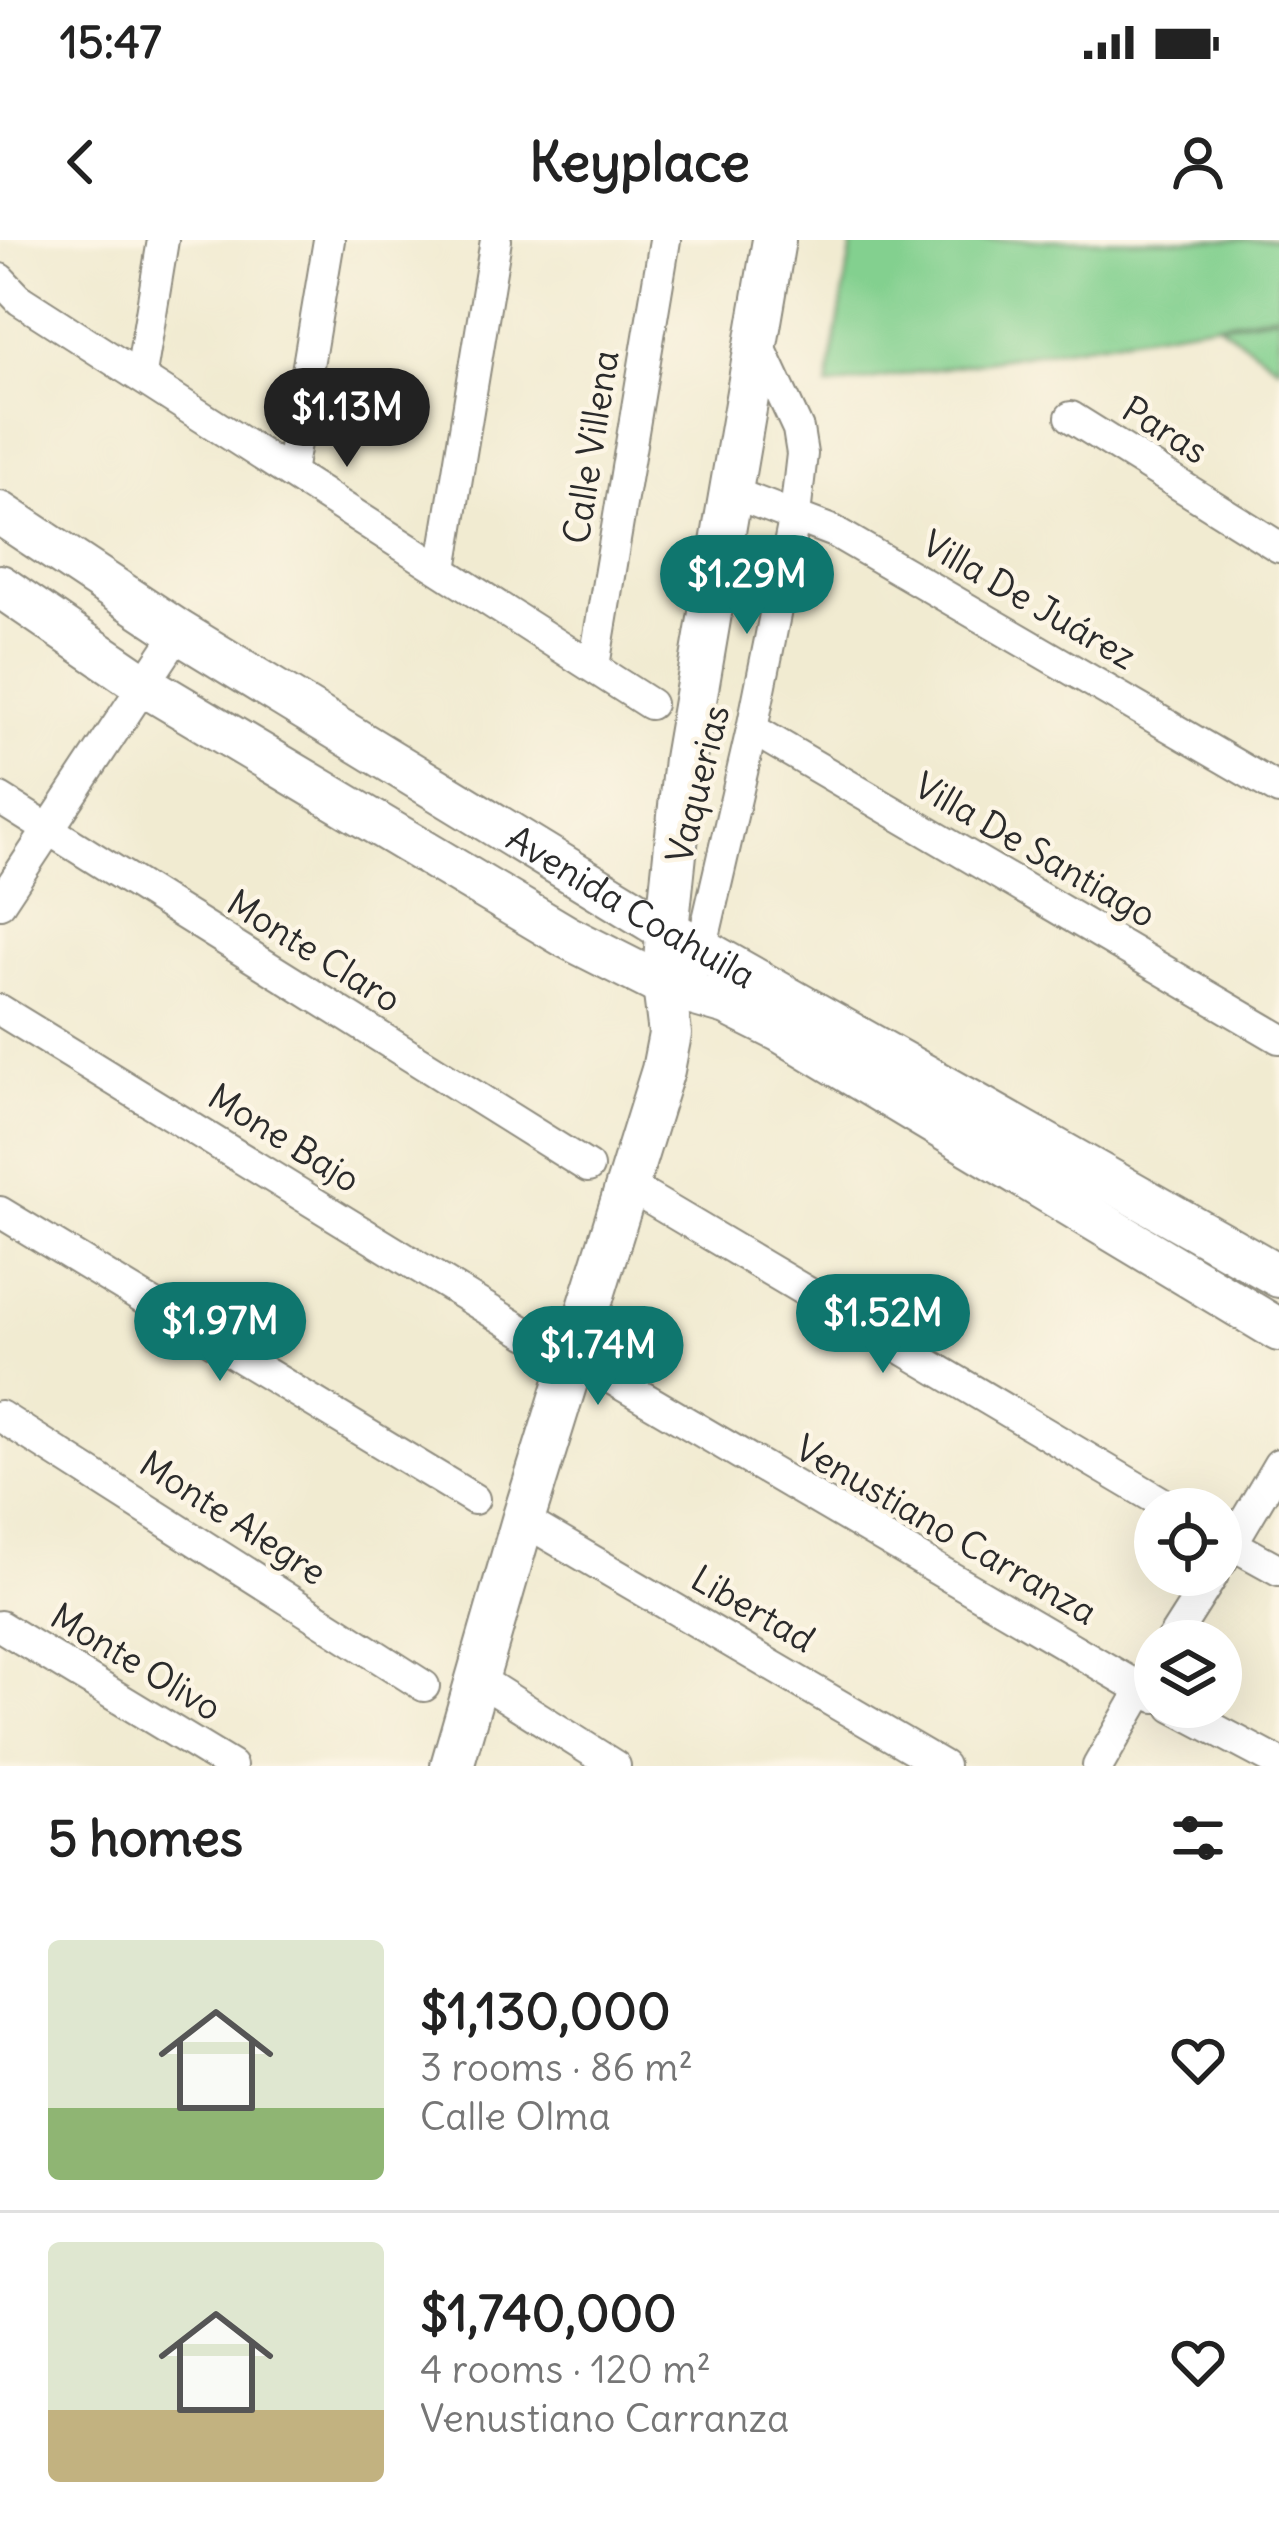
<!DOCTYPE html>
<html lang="en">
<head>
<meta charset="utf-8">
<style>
  body { margin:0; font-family:Delius,sans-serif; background:#f6f6f6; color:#222; height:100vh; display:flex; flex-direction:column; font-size:45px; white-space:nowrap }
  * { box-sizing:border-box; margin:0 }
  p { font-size:39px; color:#767676 }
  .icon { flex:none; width:66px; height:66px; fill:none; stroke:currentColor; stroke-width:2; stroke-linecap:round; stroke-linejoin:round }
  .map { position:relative; height:1526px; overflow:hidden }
  .details { display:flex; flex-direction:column; background:#fff; flex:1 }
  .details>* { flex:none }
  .buttons { position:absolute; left:1134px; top:1248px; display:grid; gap:24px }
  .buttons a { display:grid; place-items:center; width:108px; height:108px; border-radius:50%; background:#fff; box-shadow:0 12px 48px #0002; font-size:60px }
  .price { position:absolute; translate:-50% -102px; padding:0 27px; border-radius:42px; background:#0f766e; color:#fff; font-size:39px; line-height:78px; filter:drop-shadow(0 3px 6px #0008) }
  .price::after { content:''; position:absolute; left:50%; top:72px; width:36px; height:27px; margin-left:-18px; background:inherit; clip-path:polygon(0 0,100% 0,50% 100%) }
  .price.current { background:#222; color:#fff }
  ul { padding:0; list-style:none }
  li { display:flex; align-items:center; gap:36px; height:300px; padding:0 48px }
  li+li { border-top:3px solid #e0e0e0 }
  li span { display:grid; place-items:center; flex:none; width:336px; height:240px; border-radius:12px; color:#555 }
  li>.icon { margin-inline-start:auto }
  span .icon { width:144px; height:144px; fill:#fffc; stroke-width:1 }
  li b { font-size:51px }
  h2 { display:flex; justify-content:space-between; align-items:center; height:144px; padding:0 48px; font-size:51px }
  .status { display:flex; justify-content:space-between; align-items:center; height:84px; padding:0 60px; background:#fff; direction:ltr }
  .status svg { height:33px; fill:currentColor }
  header { display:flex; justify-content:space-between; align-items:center; height:156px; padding:0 48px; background:#fff; font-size:54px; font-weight:800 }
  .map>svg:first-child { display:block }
  .green { fill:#83d08f; stroke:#577e5d; stroke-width:3 }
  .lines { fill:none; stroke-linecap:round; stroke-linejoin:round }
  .street-casing { stroke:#8e8b7e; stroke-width:34 }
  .secondary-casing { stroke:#8e8b7e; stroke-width:46 }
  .street { stroke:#fff; stroke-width:30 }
  .secondary { stroke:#fff; stroke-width:42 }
  .labels { text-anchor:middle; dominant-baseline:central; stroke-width:9; stroke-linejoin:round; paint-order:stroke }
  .street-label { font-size:36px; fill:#2b2b2b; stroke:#fcf5e5 }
</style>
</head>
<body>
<div class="status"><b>15:47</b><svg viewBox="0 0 49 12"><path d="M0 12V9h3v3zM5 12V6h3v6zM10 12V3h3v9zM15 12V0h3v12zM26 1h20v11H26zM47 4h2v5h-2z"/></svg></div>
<header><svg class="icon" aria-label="back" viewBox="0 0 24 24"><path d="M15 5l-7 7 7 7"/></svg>Keyplace<svg class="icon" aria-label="person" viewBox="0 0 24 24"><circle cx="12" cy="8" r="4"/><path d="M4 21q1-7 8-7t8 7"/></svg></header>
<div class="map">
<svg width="1279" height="1526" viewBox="0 0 1279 1526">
  <rect width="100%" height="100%" fill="#fcf5e5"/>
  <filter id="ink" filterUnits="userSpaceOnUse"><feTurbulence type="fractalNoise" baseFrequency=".00833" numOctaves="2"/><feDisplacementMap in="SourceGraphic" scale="24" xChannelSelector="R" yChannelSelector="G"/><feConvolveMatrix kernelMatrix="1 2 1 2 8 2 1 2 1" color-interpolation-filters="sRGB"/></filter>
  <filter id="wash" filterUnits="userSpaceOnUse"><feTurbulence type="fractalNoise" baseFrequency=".004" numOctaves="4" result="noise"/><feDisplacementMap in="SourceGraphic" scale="48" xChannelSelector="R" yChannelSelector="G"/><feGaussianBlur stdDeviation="2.7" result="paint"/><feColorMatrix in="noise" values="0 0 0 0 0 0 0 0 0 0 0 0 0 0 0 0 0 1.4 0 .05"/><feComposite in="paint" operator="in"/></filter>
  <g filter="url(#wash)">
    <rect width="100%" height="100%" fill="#f1ebd1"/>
    <!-- green -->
    <g class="green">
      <polygon points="853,0 1279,0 1279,73 827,147"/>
      <polygon points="1279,76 1279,127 1219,85"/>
    </g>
  </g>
  <g filter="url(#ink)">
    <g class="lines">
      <!-- street casing -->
      <g class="street-casing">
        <g id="street">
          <polyline points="0,39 20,60 650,464"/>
          <polyline points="141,134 163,0"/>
          <polyline points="1071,177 1279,307"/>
          <polyline points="290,233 329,0"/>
          <polyline points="733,253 835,292 1279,550"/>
          <polyline points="442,329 496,0"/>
          <polyline points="594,426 665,0"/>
          <polyline points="752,489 1279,798"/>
          <polyline points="0,559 588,927"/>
          <polyline points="0,663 179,392"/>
          <polyline points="698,723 752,489 795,275 802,214 798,189 757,101"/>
          <polyline points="0,770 528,1094"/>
          <polyline points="628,946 1173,1269"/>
          <polyline points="0,972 474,1259"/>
          <polyline points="573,1116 1155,1457"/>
          <polyline points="0,1176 424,1446"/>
          <polyline points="523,1280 943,1526"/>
          <polyline points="1221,1298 1279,1330"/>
          <polyline points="1221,1322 1279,1224"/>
          <polyline points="0,1386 231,1526"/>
          <polyline points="1171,1401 1213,1335"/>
          <polyline points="478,1439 615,1526"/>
          <polyline points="1173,1467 1279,1523"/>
          <polyline points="1098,1526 1155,1427"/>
        </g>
      </g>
      <!-- secondary casing -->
      <g class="secondary-casing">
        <g id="secondary">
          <path id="s1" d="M0,273L179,392L667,690L1279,1036"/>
          <polyline points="0,346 146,446 567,697 664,746 727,764 781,791 1279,1090"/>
          <polyline points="452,1526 523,1280 663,830 670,794 664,746 667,690 685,519 774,0"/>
        </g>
      </g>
      <!-- street -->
      <use href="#street" class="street"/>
      <!-- secondary -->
      <use href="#secondary" class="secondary"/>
    </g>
  </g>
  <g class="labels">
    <!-- street labels -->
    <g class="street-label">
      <text transform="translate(1165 190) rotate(32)">Paras</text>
      <text transform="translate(591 207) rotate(-81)">Calle Villena</text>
      <text transform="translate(1029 360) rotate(30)">Villa De Juárez</text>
      <text transform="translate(698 544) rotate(-76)">Vaquerias</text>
      <text transform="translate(1035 610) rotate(30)">Villa De Santiago</text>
      <text stroke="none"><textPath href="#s1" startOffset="744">Avenida Coahuila</textPath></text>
      <text transform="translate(314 711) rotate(32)">Monte Claro</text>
      <text transform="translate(284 898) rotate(32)">Mone Bajo</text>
      <text transform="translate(233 1278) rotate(33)">Monte Alegre</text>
      <text transform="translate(946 1290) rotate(30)">Venustiano Carranza</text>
      <text transform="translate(753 1369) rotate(30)">Libertad</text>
      <text transform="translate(136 1422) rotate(31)">Monte Olivo</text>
    </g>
  </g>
</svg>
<div class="buttons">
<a><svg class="icon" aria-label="locate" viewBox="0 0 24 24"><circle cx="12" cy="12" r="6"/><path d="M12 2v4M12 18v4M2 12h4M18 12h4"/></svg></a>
<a><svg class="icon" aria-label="layers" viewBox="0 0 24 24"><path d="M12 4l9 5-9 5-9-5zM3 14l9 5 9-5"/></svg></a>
</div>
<b class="price current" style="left:347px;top:230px">$1.13M</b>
<b class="price" style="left:747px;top:397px">$1.29M</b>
<b class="price" style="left:883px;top:1136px">$1.52M</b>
<b class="price" style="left:220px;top:1144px">$1.97M</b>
<b class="price" style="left:598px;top:1168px">$1.74M</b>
</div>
<section class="details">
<h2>5 homes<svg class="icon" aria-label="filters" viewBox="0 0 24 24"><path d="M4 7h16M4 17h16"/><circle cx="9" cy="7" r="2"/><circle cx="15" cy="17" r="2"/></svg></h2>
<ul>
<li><span style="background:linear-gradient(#dfe7d0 70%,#8fb573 0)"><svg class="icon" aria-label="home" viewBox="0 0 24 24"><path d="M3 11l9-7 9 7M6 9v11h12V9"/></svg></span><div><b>$1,130,000</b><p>3 rooms · 86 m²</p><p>Calle Olma</p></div><svg class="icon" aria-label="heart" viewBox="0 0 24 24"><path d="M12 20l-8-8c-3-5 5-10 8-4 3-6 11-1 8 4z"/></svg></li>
<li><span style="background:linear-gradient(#dfe7d0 70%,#c2b280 0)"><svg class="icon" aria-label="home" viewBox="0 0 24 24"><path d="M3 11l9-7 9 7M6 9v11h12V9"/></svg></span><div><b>$1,740,000</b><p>4 rooms · 120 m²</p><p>Venustiano Carranza</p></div><svg class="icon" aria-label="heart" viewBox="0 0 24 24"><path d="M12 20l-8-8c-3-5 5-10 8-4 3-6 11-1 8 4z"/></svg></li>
</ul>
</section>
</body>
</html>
